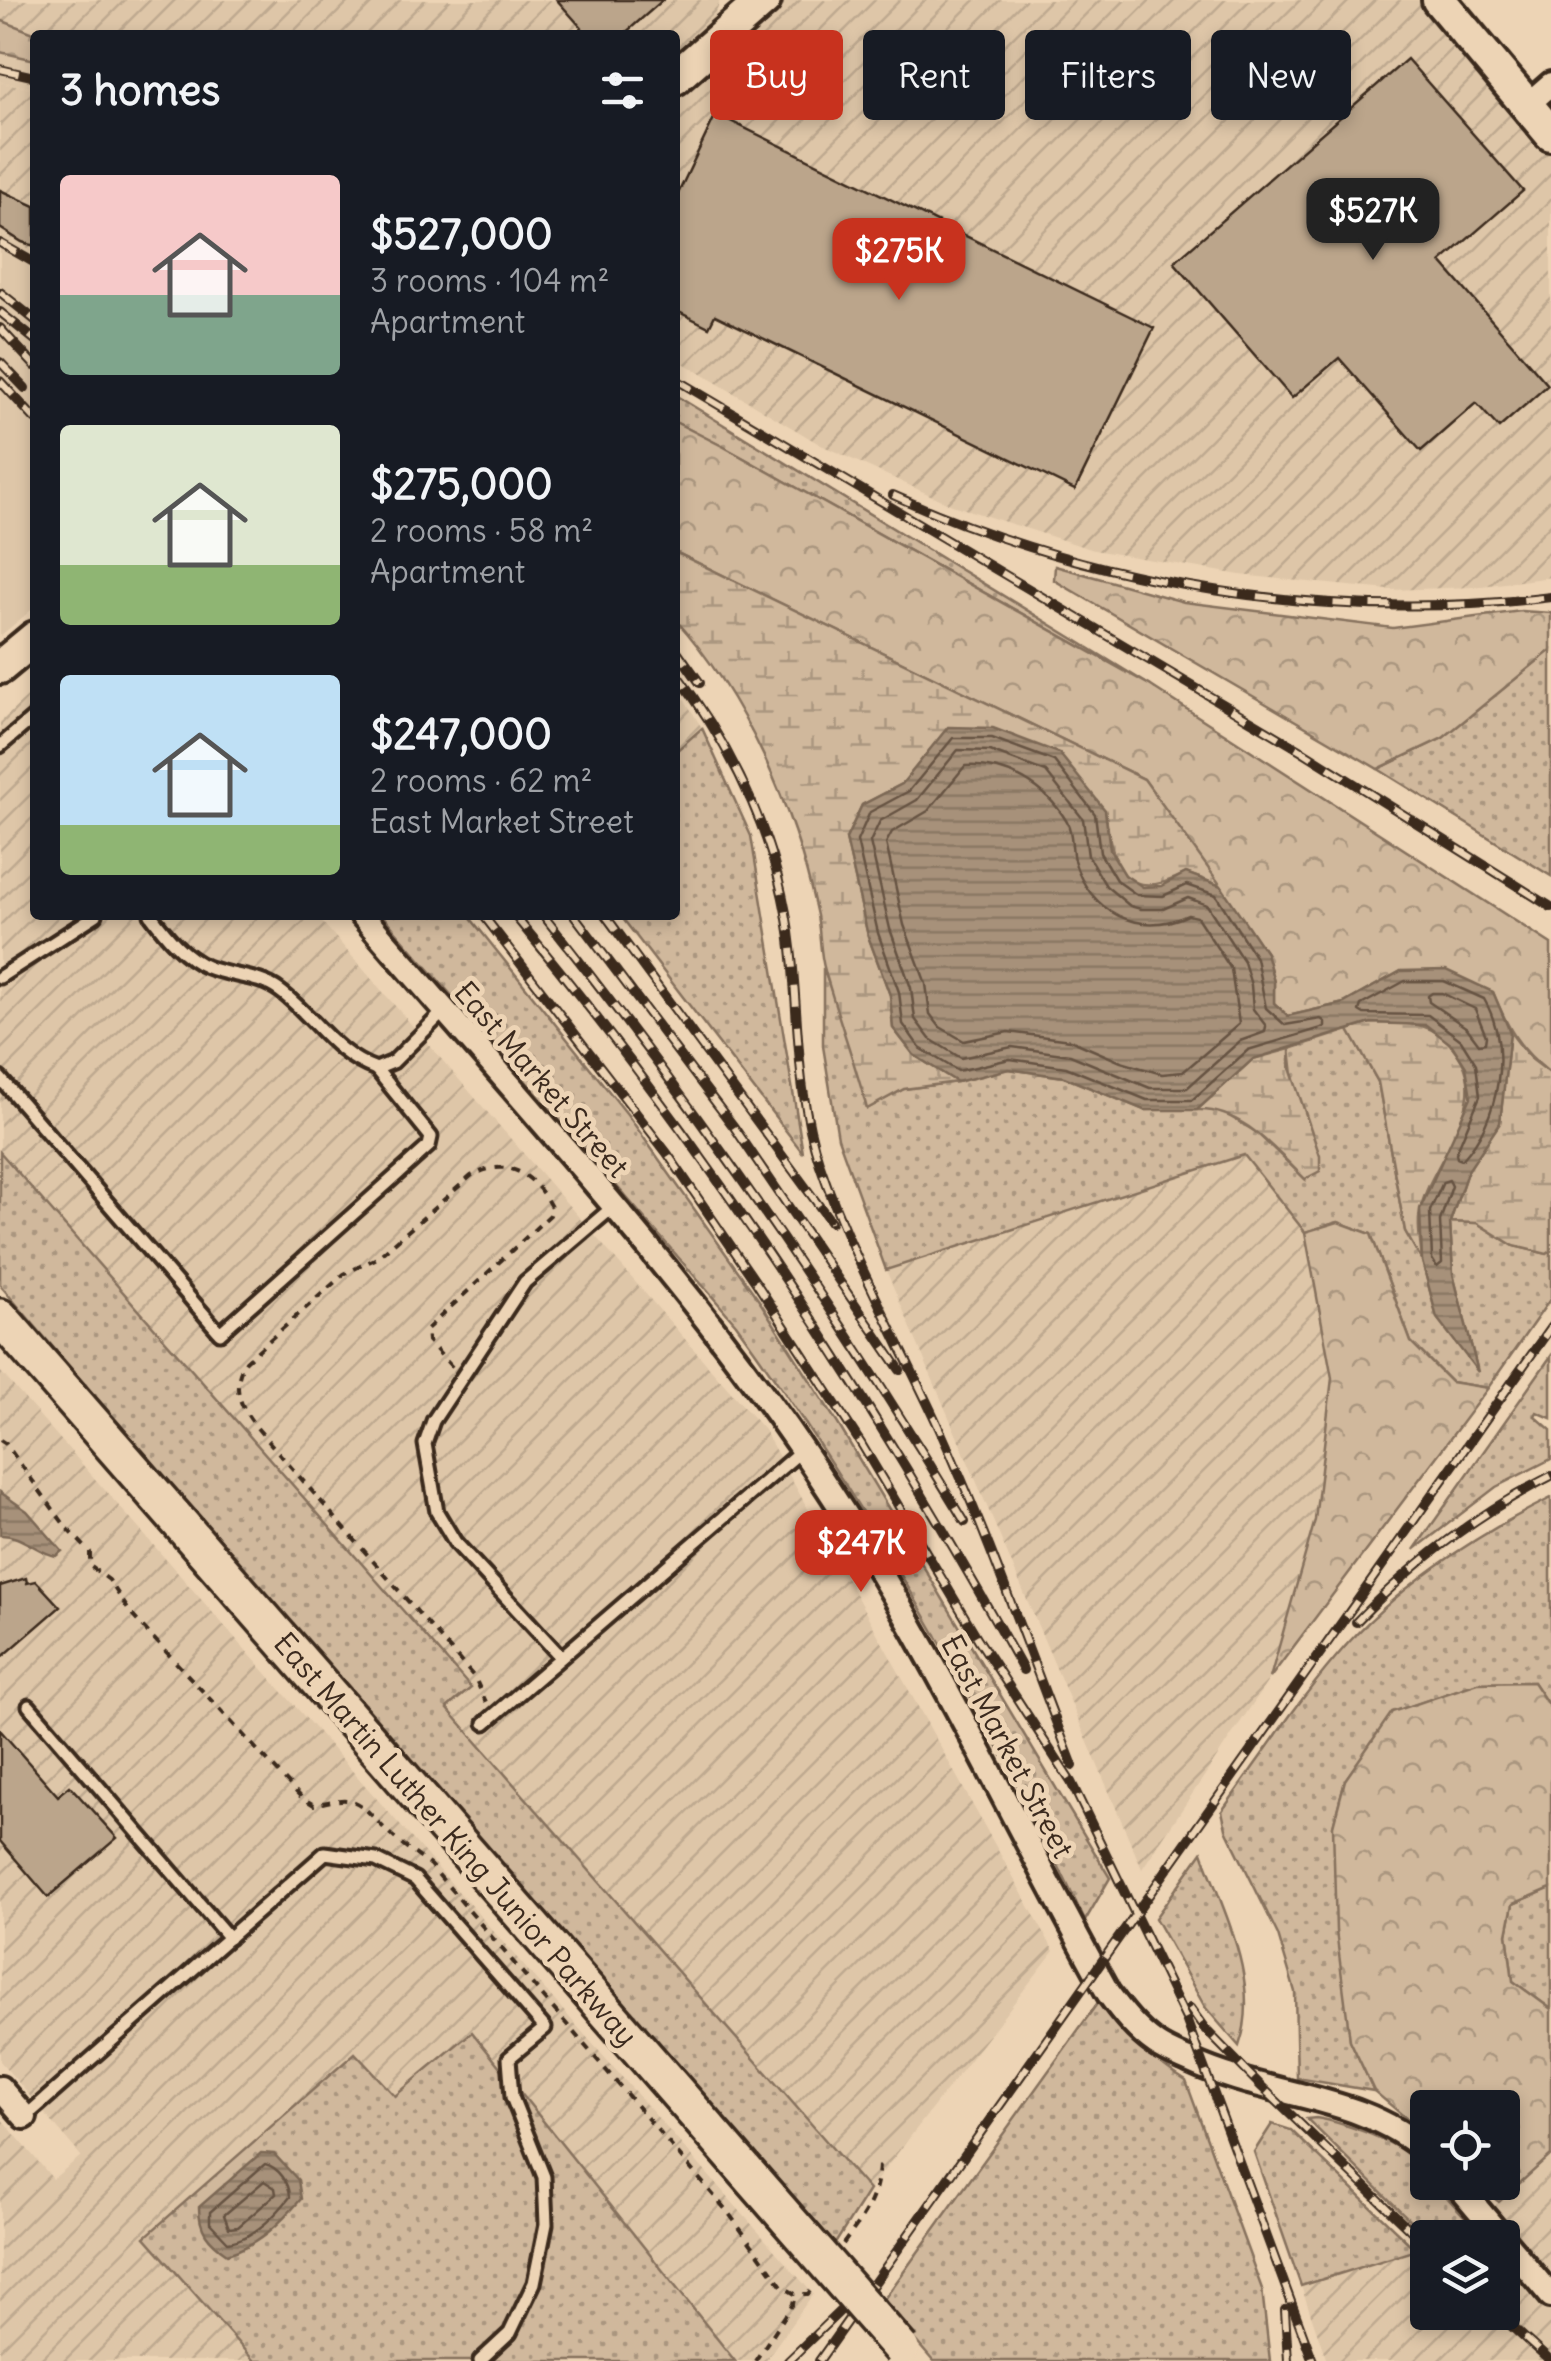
<!DOCTYPE html>
<html lang="en">
<head>
<meta charset="utf-8">
<style>
  body { margin:0; font-family:Delius,sans-serif; background:#20242c; color:#f1f3f6; height:100vh; display:flex; flex-direction:column; font-size:38px; white-space:nowrap }
  * { box-sizing:border-box; margin:0 }
  p { font-size:32px; color:#9ea1a6 }
  .icon { flex:none; width:55px; height:55px; fill:none; stroke:currentColor; stroke-width:2; stroke-linecap:round; stroke-linejoin:round }
  .map { position:relative; flex:1; overflow:hidden }
  .drawer { position:absolute; left:30px; top:30px; width:650px; height:890px; display:flex; flex-direction:column; background:#171b24; border-radius:10px; box-shadow:0 5px 15px #0003 }
  .drawer>* { flex:none }
  .top-card { position:absolute; left:710px; top:30px; width:690px; height:90px; display:flex; gap:20px }
  .fabs { position:absolute; left:1410px; top:2090px; display:grid; gap:20px }
  .fabs a { display:grid; place-items:center; width:110px; height:110px; border-radius:10px; background:#171b24; box-shadow:0 5px 15px #0003; font-size:50px }
  .price { position:absolute; translate:-50% -85px; padding:0 22px; border-radius:20px; background:#c8321e; color:#fff; font-size:32px; line-height:65px; filter:drop-shadow(0 2px 5px #0008) }
  .price::after { content:''; position:absolute; left:50%; top:60px; width:30px; height:22px; margin-left:-15px; background:inherit; clip-path:polygon(0 0,100% 0,50% 100%) }
  .price.selected { background:#222; color:#fff }
  ul { padding:0; list-style:none }
  li { display:flex; align-items:center; gap:30px; height:250px; padding:0 30px }
  li span { display:grid; place-items:center; flex:none; width:280px; height:200px; border-radius:10px; color:#555 }
  li>.icon { margin-inline-start:auto }
  span .icon { width:120px; height:120px; fill:#fffc; stroke-width:1 }
  li b { font-size:42px }
  h2 { display:flex; justify-content:space-between; align-items:center; height:120px; padding:0 30px; font-size:42px }
  .tag { padding:0 35px; border-radius:10px; background:#171b24; box-shadow:0 5px 15px #0003; font-size:35px; line-height:90px }
  .tag.selected { background:#c8321e; color:#fff }
  .map>svg:first-child { display:block }
  .built { fill:#dec6a8 }
  .industrial { fill:url(#industrial-furrows) }
  .grass { fill:url(#grass-dots); stroke:#86715d; stroke-width:2.5 }
  .forest { fill:url(#forest-crowns); stroke:#86715d; stroke-width:2.5 }
  .wetland { fill:url(#wetland-marsh); stroke:#86715d; stroke-width:2.5 }
  .water { fill:url(#water-rules); stroke:#7c6855; stroke-width:2.5 }
  .lines { fill:none; stroke-linecap:round; stroke-linejoin:round }
  .shore { stroke:#665343; stroke-width:2.5 }
  .building { fill:#bba58b; stroke:#3b2a1e; stroke-width:2.5 }
  .lane-casing { stroke:#3b2a1e; stroke-width:19 }
  .street-casing { stroke:#3b2a1e; stroke-width:30 }
  .secondary-casing { stroke:#3b2a1e; stroke-width:40 }
  .primary-casing { stroke:#3b2a1e; stroke-width:42 }
  .path { stroke:#3b2a1e; stroke-width:4; stroke-dasharray:8 8; stroke-linecap:butt }
  .lane { stroke:#edd4b5; stroke-width:11 }
  .street { stroke:#edd4b5; stroke-width:22 }
  .secondary { stroke:#edd4b5; stroke-width:32 }
  .primary { stroke:#edd4b5; stroke-width:35 }
  .rail-casing { stroke:#3b2a1e; stroke-width:10 }
  .rail { stroke:#edd4b5; stroke-width:6; stroke-dasharray:19; stroke-linecap:butt }
  .primary-bridge-casing { stroke:#3b2a1e; stroke-width:42; stroke-linecap:butt }
  .primary-bridge { stroke:#edd4b5; stroke-width:35 }
  .labels { text-anchor:middle; dominant-baseline:central; stroke-width:10; stroke-linejoin:round; paint-order:stroke }
  .street-label { font-size:30px; fill:#3b2a1e; stroke:#edd4b5 }
</style>
</head>
<body>
<div class="map">
<svg width="1551" height="2361" viewBox="0 0 1551 2361">
  <defs>
    <pattern id="industrial-furrows" width="10" height="10" patternUnits="userSpaceOnUse" patternTransform="scale(2.5)"><rect width="10" height="10" fill="#dec6a8"/><path d="M-1 1l2-2M0 10L10 0M9 11l2-2" fill="none" stroke="#bfaa90"/></pattern>
    <pattern id="grass-dots" width="8" height="8" patternUnits="userSpaceOnUse" patternTransform="scale(2.5)"><rect width="8" height="8" fill="#d0b89c"/><path d="M2 2h.1M6 6h.1" fill="none" stroke="#aa967f" stroke-width="1.8" stroke-linecap="round"/></pattern>
    <pattern id="forest-crowns" width="20" height="18" patternUnits="userSpaceOnUse" patternTransform="scale(2.5)"><rect width="20" height="18" fill="#d0b89c"/><path d="M2 6a3 3 0 1 1 6 0M12 15a3 3 0 1 1 6 0" fill="none" stroke="#aa967f"/></pattern>
    <pattern id="wetland-marsh" width="20" height="14" patternUnits="userSpaceOnUse" patternTransform="scale(2.5)"><rect width="20" height="14" fill="#d0b89c"/><path d="M1 5h8M5 5V1M11 12h8M15 12V8" fill="none" stroke="#aa967f"/></pattern>
    <pattern id="water-rules" width="6" height="5" patternUnits="userSpaceOnUse" patternTransform="scale(2.5)"><rect width="6" height="5" fill="#a7917a"/><path d="M0 2.5h6" fill="none" stroke="#897763"/></pattern>
  </defs>
  <rect width="100%" height="100%" fill="#edd4b5"/>
  <filter id="ink" filterUnits="userSpaceOnUse"><feTurbulence type="fractalNoise" baseFrequency=".01" numOctaves="2"/><feDisplacementMap in="SourceGraphic" scale="20" xChannelSelector="R" yChannelSelector="G"/><feConvolveMatrix kernelMatrix="1 2 1 2 8 2 1 2 1" color-interpolation-filters="sRGB"/></filter>
  <g filter="url(#ink)">
    <!-- built -->
    <g class="built">
      <polygon points="0,52 35,60 35,89 0,82"/>
      <polygon points="0,233 35,252 35,607 0,636"/>
    </g>
    <!-- industrial -->
    <g class="industrial">
      <polygon points="0,0 720,0 716,14 702,32 675,61 675,35 39,35 0,20"/>
      <polygon points="779,0 1426,0 1551,149 1551,577 1474,587 1389,590 1240,575 1094,550 952,505 821,445 675,358 675,91"/>
      <polygon points="0,82 35,89 35,252 0,233"/>
      <polygon points="675,684 702,728 675,752"/>
      <polygon points="35,690 35,915 316,915 764,1430 1054,1951 869,2190 447,1708 470,1687 0,1152 0,722"/>
      <polygon points="1244,1155 1305,1232 1333,1378 1315,1520 1270,1678 1142,1869 886,1270"/>
      <polygon points="0,1371 813,2294 765,2361 0,2361 0,2117 53,2179 81,2156 0,2061"/>
      <polygon points="1551,2155 1551,2361 1327,2361 1301,2286 1427,2246 1428,2312 1502,2312 1502,2238 1454,2237 1464,2234"/>
    </g>
    <!-- grass -->
    <g class="grass">
      <polygon points="675,395 1151,686 724,447 675,422"/>
      <polygon points="1551,650 1551,876 1378,769 1443,738"/>
      <polygon points="702,728 751,836 803,1153 620,915 675,915 675,752"/>
      <path d="M382,915H468L627,1114L760,1302L838,1424L1110,1878L1085,1921C986,1712 871,1511 736,1324Z"/>
      <polygon points="823,968 852,1048 867,1109 904,1089 957,1082 1008,1069 1064,1077 1144,1110 1217,1109 1256,1132 1305,1179 1290,1049 1349,1030 1378,1082 1405,1231 1422,1261 1437,1318 1477,1368 1453,1274 1450,1222 1477,1223 1514,1246 1547,1254 1551,1251 1551,1298 1488,1388 1451,1382 1411,1342 1371,1234 1338,1222 1305,1232 1244,1155 886,1270 838,1138 823,1046"/>
      <polygon points="0,1152 471,1688 447,1708 869,2190 833,2247 313,1652 0,1285"/>
      <polygon points="1551,1356 1551,1418 1537,1412 1535,1416 1551,1430 1551,1459 1496,1487 1414,1550"/>
      <path d="M1551,1498V1709L1533,1682L1478,1683L1393,1712L1345,1780L1333,1826L1350,2040L1374,2091L1297,2078L1295,1992L1278,1935L1226,1829L1222,1811C1259,1760 1295,1705 1336,1657C1391,1591 1474,1536 1551,1498Z"/>
      <path d="M1202,1852C1223,1911 1262,1983 1239,2046L1205,2007L1155,1918Z"/>
      <polygon points="1551,1888 1551,2009 1513,1981 1507,1934 1513,1904"/>
      <path d="M1099,2001C1126,2030 1152,2060 1186,2081L1262,2289L1270,2361H933L882,2302Z"/>
      <polygon points="472,2032 735,2361 254,2361 145,2237 355,2053 395,2096"/>
      <path d="M1316,2118C1343,2122 1427,2149 1428,2182L1434,2183L1483,2237L1428,2238L1307,2119Z"/>
      <polygon points="1272,2124 1291,2130 1416,2250 1301,2286 1254,2152"/>
    </g>
    <!-- forest -->
    <g class="forest">
      <polygon points="0,20 39,35 35,35 35,60 0,52"/>
      <path d="M675,422L724,447L1151,686L1551,944V1074C1519,1049 1508,1029 1493,992L1401,971L1344,1003L1288,1016L1274,1003V982L1266,953L1144,779L675,552Z"/>
      <polygon points="1055,566 1184,602 1393,628 1521,611 1551,613 1551,650 1443,738 1378,769 1054,580"/>
      <polygon points="1338,1222 1371,1234 1411,1342 1451,1382 1488,1388 1270,1678 1315,1520 1332,1378 1305,1232"/>
      <polygon points="1533,1682 1551,1709 1551,1888 1513,1904 1507,1934 1513,1981 1551,2009 1551,2155 1499,2202 1474,2183 1502,2182 1502,2108 1428,2108 1427,2136 1374,2091 1350,2040 1336,1931 1333,1826 1345,1780 1392,1712 1478,1683"/>
    </g>
    <!-- wetland -->
    <g class="wetland">
      <path d="M675,552L1144,779L1221,886L1186,873C1123,906 1112,865 1105,810L948,728L902,784L862,805L846,839L868,936L890,995L893,1028L914,1055L957,1082L904,1089L867,1109C855,1062 838,1018 825,971C819,952 821,931 816,911C795,810 744,695 675,619Z"/>
      <path d="M1371,1023C1411,1024 1435,1019 1459,1056C1491,1105 1433,1159 1421,1207C1416,1222 1421,1245 1422,1261L1405,1231L1378,1082L1349,1030Z"/>
      <polygon points="1510,1032 1530,1058 1551,1074 1551,1251 1547,1254 1514,1246 1477,1223 1450,1222 1467,1172 1500,1122"/>
      <path d="M1290,1049V1068L1320,1156V1171L1305,1179C1275,1150 1242,1108 1197,1110L1253,1059Z"/>
    </g>
    <!-- water -->
    <g class="water">
      <polygon points="948,727 993,728 1059,753 1105,810 1110,850 1125,875 1143,887 1161,886 1186,873 1221,886 1266,953 1274,982 1274,1003 1288,1016 1344,1003 1401,971 1446,970 1493,992 1510,1032 1500,1123 1467,1172 1450,1222 1453,1274 1478,1372 1437,1318 1422,1261 1420,1209 1471,1097 1466,1067 1452,1045 1426,1025 1371,1023 1253,1059 1197,1110 1144,1110 1064,1077 1009,1069 957,1082 914,1055 893,1028 890,995 868,936 846,839 862,805 902,784"/>
      <path d="M0,1492L27,1511L62,1551L56,1556C36,1552 21,1534 0,1535Z"/>
      <path d="M261,2153L274,2154L298,2180L301,2199C280,2224 258,2245 227,2254C208,2241 199,2230 199,2207Z"/>
    </g>
    <g class="lines">
      <!-- shore -->
      <g class="shore">
        <polygon points="953,738 992,738 1054,761 1095,814 1100,853 1116,880 1137,895 1163,896 1187,885 1216,895 1256,958 1266,1008 1285,1025 1321,1019 1325,1022 1325,1027 1248,1050 1192,1100 1147,1100 1066,1067 1010,1059 958,1071 920,1048 903,1024 899,992 878,933 857,841 870,812 909,791"/>
        <polygon points="958,750 990,751 1046,772 1083,819 1088,856 1106,886 1130,906 1141,909 1163,909 1188,898 1207,905 1244,962 1251,985 1253,1009 1266,1026 1265,1032 1240,1041 1187,1088 1150,1088 1070,1055 1012,1047 961,1058 930,1039 915,1019 911,988 890,929 870,842 880,821 917,800"/>
        <path d="M965,766C1007,763 1046,786 1067,822C1073,833 1071,848 1074,860C1089,912 1139,938 1188,915L1197,917L1231,969L1239,1024L1183,1072L1162,1074L1121,1062L1070,1040L1008,1032L964,1041L940,1027L930,1014L926,984L904,925L886,843L892,832L928,811Z"/>
        <path d="M1405,981H1444L1484,999C1512,1048 1500,1118 1462,1160L1457,1158L1456,1153L1480,1096L1476,1064L1461,1040L1428,1015L1364,1014L1359,1011L1361,1005Z"/>
        <polygon points="1432,993 1442,993 1475,1009 1486,1036 1485,1043 1479,1044 1467,1028 1429,1002 1428,996"/>
        <polygon points="1449,1180 1452,1186 1440,1221 1442,1263 1437,1267 1432,1259 1430,1211 1443,1182"/>
        <path d="M265,2164C278,2167 290,2183 290,2197C275,2216 252,2239 228,2242L210,2223V2212Z"/>
        <polygon points="264,2181 275,2188 276,2194 238,2227 229,2228 224,2215"/>
      </g>
    </g>
    <!-- building -->
    <g class="building">
      <polygon points="557,0 663,0 623,35 588,35"/>
      <polygon points="1407,59 1523,191 1441,262 1548,385 1499,428 1476,403 1421,451 1339,358 1292,398 1174,262"/>
      <polygon points="716,114 1154,328 1075,490 715,315 709,327 675,310 675,200"/>
      <polygon points="0,190 35,206 35,246 22,242 0,228"/>
      <polygon points="26,1578 27,1583 36,1581 60,1607 0,1659 0,1586"/>
      <polygon points="0,1730 58,1796 70,1786 117,1838 48,1897 0,1841"/>
    </g>
    <g class="lines">
      <!-- lane casing -->
      <g class="lane-casing">
        <g id="lane">
          <polyline points="0,746 35,716"/>
          <path d="M151,915C165,934 184,958 207,967C231,977 259,975 280,991C315,1017 332,1053 376,1069L393,1062L444,1011"/>
          <polyline points="0,977 96,915"/>
          <polyline points="0,1078 220,1333 429,1146 431,1137 376,1069"/>
          <polyline points="561,1657 455,1542 437,1512 425,1444 433,1421 525,1282 613,1207"/>
          <polyline points="29,1706 229,1938"/>
          <polyline points="485,1723 802,1450"/>
          <polyline points="25,2117 325,1853 376,1860 415,1879 545,2028 509,2058 512,2097 544,2177 546,2224 534,2283 510,2333 480,2361"/>
        </g>
      </g>
      <!-- street casing -->
      <g class="street-casing">
        <g id="street">
          <polyline points="1527,105 1551,84"/>
          <path d="M362,915C522,1102 694,1283 829,1490C934,1650 1015,1826 1108,1993C1122,2012 1136,2030 1156,2044C1166,2051 1179,2056 1190,2061C1269,2098 1361,2093 1428,2153"/>
          <polyline points="0,2088 25,2117"/>
          <polyline points="1455,2182 1502,2238"/>
          <polyline points="1502,2238 1551,2296"/>
        </g>
      </g>
      <!-- secondary casing -->
      <g class="secondary-casing">
        <g id="secondary">
          <polyline points="1439,0 1551,134"/>
          <polyline points="675,78 764,0"/>
          <polyline points="0,667 35,638"/>
        </g>
      </g>
      <!-- primary casing -->
      <g class="primary-casing">
        <polyline id="primary" points="0,1317 818,2254"/>
      </g>
      <!-- path -->
      <g class="path">
        <path d="M452,1367L428,1341L427,1329L550,1215L552,1209C534,1174 509,1156 471,1176L377,1258L344,1274L246,1361C230,1387 240,1406 257,1428L475,1678L486,1702"/>
        <path d="M0,1440L6,1444L66,1527L90,1552V1566L109,1580L131,1614L301,1797L314,1805C358,1794 356,1800 385,1829C399,1843 415,1854 430,1865L727,2211L782,2286L795,2294H808L812,2288"/>
        <path d="M843,2244C863,2217 878,2198 879,2164"/>
        <polyline points="755,2361 793,2304 795,2294"/>
      </g>
      <!-- lane -->
      <use href="#lane" class="lane"/>
      <!-- street -->
      <use href="#street" class="street"/>
      <!-- secondary -->
      <use href="#secondary" class="secondary"/>
      <!-- primary -->
      <use href="#primary" class="primary"/>
      <!-- rail casing -->
      <g class="rail-casing">
        <g id="rail">
          <polyline points="0,69 35,77"/>
          <polyline points="0,243 35,263"/>
          <polyline points="0,292 35,320"/>
          <polyline points="0,312 35,340"/>
          <polyline points="0,328 35,366"/>
          <polyline points="0,362 25,388"/>
          <polyline points="675,379 1302,751 1551,907"/>
          <polyline points="0,381 35,419"/>
          <path d="M893,495C1095,586 1331,624 1551,597"/>
          <polyline points="675,648 700,683"/>
          <path d="M675,672C735,750 781,849 791,948C799,1020 796,1095 820,1165C851,1256 899,1341 939,1428C989,1538 1029,1653 1073,1766"/>
          <polyline points="483,915 667,1153 757,1284 862,1445 978,1639 1071,1782 1186,2019 1313,2361"/>
          <path d="M514,915C706,1145 878,1408 1023,1670"/>
          <path d="M543,915C697,1108 837,1310 965,1522"/>
          <polyline points="574,915 734,1127 900,1370"/>
          <polyline points="605,915 831,1222"/>
          <path d="M1356,1622C1413,1563 1478,1513 1551,1476"/>
          <polyline points="1190,2008 1205,2029 1262,2087 1428,2247"/>
          <polyline points="1285,2310 1288,2361"/>
          <polyline points="1496,2312 1550,2361"/>
          <polyline points="788,2361 842,2309"/>
          <polyline points="819,2361 1551,1327"/>
        </g>
      </g>
      <!-- rail -->
      <use href="#rail" class="rail"/>
      <!-- primary-bridge casing -->
      <g class="primary-bridge-casing">
        <polyline id="primary-bridge" points="818,2254 901,2349"/>
      </g>
      <!-- primary-bridge -->
      <use href="#primary-bridge" class="primary-bridge"/>
    </g>
  </g>
  <g class="labels">
    <!-- street labels -->
    <g class="street-label">
      <text transform="translate(542 1079) rotate(49)">East Market Street</text>
      <text transform="translate(1008 1746) rotate(62)">East Market Street</text>
      <text transform="translate(456 1839) rotate(49)">East Martin Luther King Junior Parkway</text>
    </g>
  </g>
</svg>
<div class="fabs">
<a><svg class="icon" aria-label="locate" viewBox="0 0 24 24"><circle cx="12" cy="12" r="6"/><path d="M12 2v4M12 18v4M2 12h4M18 12h4"/></svg></a>
<a><svg class="icon" aria-label="layers" viewBox="0 0 24 24"><path d="M12 4l9 5-9 5-9-5zM3 14l9 5 9-5"/></svg></a>
</div>
<b class="price selected" style="left:1373px;top:263px">$527K</b>
<b class="price" style="left:899px;top:303px">$275K</b>
<b class="price" style="left:861px;top:1595px">$247K</b>
<div class="top-card">
<a class="tag selected">Buy</a>
<a class="tag">Rent</a>
<a class="tag">Filters</a>
<a class="tag">New</a>
</div>
<section class="drawer">
<h2>3 homes<svg class="icon" aria-label="filters" viewBox="0 0 24 24"><path d="M4 7h16M4 17h16"/><circle cx="9" cy="7" r="2"/><circle cx="15" cy="17" r="2"/></svg></h2>
<ul>
<li><span style="background:linear-gradient(#f6c9c9 60%,#7fa58c 0)"><svg class="icon" aria-label="home" viewBox="0 0 24 24"><path d="M3 11l9-7 9 7M6 9v11h12V9"/></svg></span><div><b>$527,000</b><p>3 rooms · 104 m²</p><p>Apartment</p></div></li>
<li><span style="background:linear-gradient(#dfe7d0 70%,#8fb573 0)"><svg class="icon" aria-label="home" viewBox="0 0 24 24"><path d="M3 11l9-7 9 7M6 9v11h12V9"/></svg></span><div><b>$275,000</b><p>2 rooms · 58 m²</p><p>Apartment</p></div></li>
<li><span style="background:linear-gradient(#bfe0f5 75%,#8fb573 0)"><svg class="icon" aria-label="home" viewBox="0 0 24 24"><path d="M3 11l9-7 9 7M6 9v11h12V9"/></svg></span><div><b>$247,000</b><p>2 rooms · 62 m²</p><p>East Market Street</p></div></li>
</ul>
</section>
</div>
</body>
</html>
